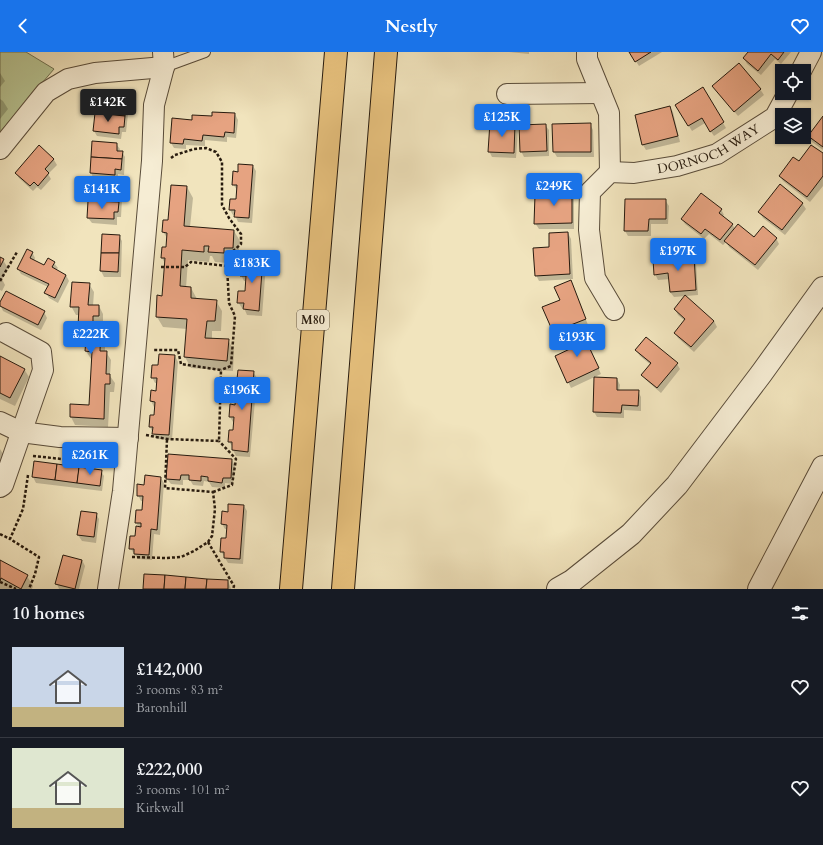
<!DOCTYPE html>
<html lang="en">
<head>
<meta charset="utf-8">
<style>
  body { margin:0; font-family:Cardo,serif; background:#20242c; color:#f1f3f6; height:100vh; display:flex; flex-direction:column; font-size:15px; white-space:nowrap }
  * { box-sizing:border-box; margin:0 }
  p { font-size:13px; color:#9ea1a6 }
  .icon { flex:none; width:22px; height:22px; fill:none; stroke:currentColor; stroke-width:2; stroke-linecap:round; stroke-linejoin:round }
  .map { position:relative; height:537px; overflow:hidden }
  .side { display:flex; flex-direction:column; background:#171b24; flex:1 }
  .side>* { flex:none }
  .tools { position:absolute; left:775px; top:12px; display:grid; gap:8px }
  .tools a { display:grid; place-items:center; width:36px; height:36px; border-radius:0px; background:#171b24; box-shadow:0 1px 3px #0004; font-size:20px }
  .price { position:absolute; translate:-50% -34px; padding:0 9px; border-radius:4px; background:#1a73e8; color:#fff; font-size:13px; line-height:26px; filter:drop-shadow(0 1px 2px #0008) }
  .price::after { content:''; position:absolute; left:50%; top:24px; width:12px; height:9px; margin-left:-6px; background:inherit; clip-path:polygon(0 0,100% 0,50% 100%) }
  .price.current { background:#222; color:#fff }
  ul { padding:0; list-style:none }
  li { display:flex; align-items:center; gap:12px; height:100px; padding:0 12px }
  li+li { border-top:1px solid #363941 }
  li span { display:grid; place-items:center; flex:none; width:112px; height:80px; border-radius:0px; color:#555 }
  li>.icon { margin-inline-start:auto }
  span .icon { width:48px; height:48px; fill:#fffc; stroke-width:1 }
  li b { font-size:17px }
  h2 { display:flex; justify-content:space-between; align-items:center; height:48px; padding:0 12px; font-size:17px }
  header { display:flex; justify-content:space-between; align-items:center; height:52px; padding:0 12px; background:#1a73e8; color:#fff; font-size:18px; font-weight:700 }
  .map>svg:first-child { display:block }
  .green { fill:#b8c593; stroke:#6f7050 }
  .shadow { fill:#0003 }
  .building { fill:#e6a381; stroke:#261a0e }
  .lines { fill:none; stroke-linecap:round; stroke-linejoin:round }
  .service-casing { stroke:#594c3a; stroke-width:12 }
  .minor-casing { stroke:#594c3a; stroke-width:22 }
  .tertiary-casing { stroke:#594c3a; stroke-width:24 }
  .motorway-casing { stroke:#261a0e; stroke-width:24 }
  .path { stroke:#261a0e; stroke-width:2.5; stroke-dasharray:3 2; stroke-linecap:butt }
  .service { stroke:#f6edd4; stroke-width:10 }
  .minor { stroke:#f6edd4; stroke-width:20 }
  .tertiary { stroke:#f6edd4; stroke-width:22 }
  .motorway { stroke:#e8c27e; stroke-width:22 }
  .labels { text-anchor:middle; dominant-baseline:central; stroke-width:3; stroke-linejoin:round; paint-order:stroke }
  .shield { fill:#f6edd4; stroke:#645949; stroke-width:1 }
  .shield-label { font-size:12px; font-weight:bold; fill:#261a0e }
  .street-label { font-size:13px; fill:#261a0e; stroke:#f6edd4 }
</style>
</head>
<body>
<header><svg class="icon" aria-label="back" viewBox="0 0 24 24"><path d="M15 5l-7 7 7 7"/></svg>Nestly<svg class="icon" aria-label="heart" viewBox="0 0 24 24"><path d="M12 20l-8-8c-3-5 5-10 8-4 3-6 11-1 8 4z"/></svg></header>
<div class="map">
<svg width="823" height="537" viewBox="0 0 823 537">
  <rect width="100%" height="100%" fill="#f1e4bd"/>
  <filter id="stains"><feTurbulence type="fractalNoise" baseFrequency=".005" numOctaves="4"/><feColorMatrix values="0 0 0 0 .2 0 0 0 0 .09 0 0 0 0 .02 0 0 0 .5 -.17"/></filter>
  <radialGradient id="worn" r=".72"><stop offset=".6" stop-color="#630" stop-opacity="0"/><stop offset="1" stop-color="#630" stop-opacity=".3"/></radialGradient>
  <!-- green -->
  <polygon class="green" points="0,0 26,0 54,17 0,80"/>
  <!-- shadow -->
  <g class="shadow">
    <polygon points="509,0 529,0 529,2"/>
    <polygon points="630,0 662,0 639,14"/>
    <polygon points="750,0 791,0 781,12 775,7 761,23 747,12 744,6"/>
    <polygon points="0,21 5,29 0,35"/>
    <polygon points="703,37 726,76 714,84 705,71 692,79 676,53"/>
    <polygon points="760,37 764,43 738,64 717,39"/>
    <polygon points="122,46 125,52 124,56 128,62 126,80 122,80 121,87 97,84 94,79"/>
    <polygon points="0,47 3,49 8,57 0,67"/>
    <polygon points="670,55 673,60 680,90 646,98 643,93 636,63"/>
    <polygon points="235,62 238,68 236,86 227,85 227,90 205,88 205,94 186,93 186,97 174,96 171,91 193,69"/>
    <polygon points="823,66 823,98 812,90 809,84"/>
    <polygon points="515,72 518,78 516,106 492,105 489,99"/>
    <polygon points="590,72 593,78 594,105 557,105 554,100"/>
    <polygon points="545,73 549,78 549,104 524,105 521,99"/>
    <polygon points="93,90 116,92 120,97 119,100 122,100 125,105 124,123 118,122 118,128 94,127 91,121"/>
    <polygon points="39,95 54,108 57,113 48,122 51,127 41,138 37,135 33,139 19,126 16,121"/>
    <polygon points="823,103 823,134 810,150 783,129 780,124 799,111"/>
    <polygon points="253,114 256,119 252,171 238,170 235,163 233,163 230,158 237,148 237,138 233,132 238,121"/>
    <polygon points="115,133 118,139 118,143 122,148 121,165 117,165 117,173 92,171 88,166"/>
    <polygon points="187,135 193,146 190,175 234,179 240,189 238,206 230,206 229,211 215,210 212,204 210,204 209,210 188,208 186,236 191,236 197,247 216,249 222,259 221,279 212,279 212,287 228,288 234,299 233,319 191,316 185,305 187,277 163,275 157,265 163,245 166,213 162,206 163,196 167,196 168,187 163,180"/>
    <polygon points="571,135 574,140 574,177 539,177 535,171 556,144"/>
    <polygon points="665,148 669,154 668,172 651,172 651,184 628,184 625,179"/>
    <polygon points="802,151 806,157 785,183 763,166 759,160"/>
    <polygon points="721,157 724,163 722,165 732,172 735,177 754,187 776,186 779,192 758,218 729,195 726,190 723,193 709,182 704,187 685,172 682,167"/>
    <polygon points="568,181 571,187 573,227 539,229 536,223"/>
    <polygon points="103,183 119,184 122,189 121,225 104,225 101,219"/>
    <polygon points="32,200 35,206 34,209 44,214 54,211 58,216 56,218 66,223 69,229 58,251 49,246 46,241 48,235 21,222 18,217"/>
    <polygon points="693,205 696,211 698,243 674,245 670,240 670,227 658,228 655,222"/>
    <polygon points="0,207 3,208 8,216 2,227 5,233 2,239 0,238"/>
    <polygon points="263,207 266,213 262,264 247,263 244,256 242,256 238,250 246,240 247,229 244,229 241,223 248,215"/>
    <polygon points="89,232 94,240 93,254 99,254 103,262 103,272 98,272 97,278 100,278 105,286 105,300 106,300 111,308 110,324 115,331 114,340 110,340 108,375 75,373 71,365 71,353 90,354 93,307 91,307 86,299 87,283 83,283 79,275 79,263 76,263 71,254"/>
    <polygon points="573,234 588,273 557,285 553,280 561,248"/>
    <polygon points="0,252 44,260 47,266 41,278 3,259"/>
    <polygon points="675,257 714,269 717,275 694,300 678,286 675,281 685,269 678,263"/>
    <polygon points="584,285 601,322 571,336 556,305 573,297"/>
    <polygon points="636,298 677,312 680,317 661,341 646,328 643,323 651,313 640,304"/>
    <polygon points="175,304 178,310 172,388 156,387 150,375 155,364 155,355 154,355 151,349 157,340 157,331 155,331 152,325 158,314"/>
    <polygon points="0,305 24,317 29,325 15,354 0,347"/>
    <polygon points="253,320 257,326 250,405 236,404 233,398 233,395 229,390 234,379 235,370 233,370 230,365 236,354 237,344 235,344 232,339 238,328"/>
    <polygon points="617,327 620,333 619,339 638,339 641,345 641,359 624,358 624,366 597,365 594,360"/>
    <polygon points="0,397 5,405 0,415"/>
    <polygon points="232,408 235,414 233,432 225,431 225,436 212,435 209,430 204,429 203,434 193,433 190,428 183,428 183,433 171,432 167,427"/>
    <polygon points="79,412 82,416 101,419 104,424 102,439 36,431 33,425"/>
    <polygon points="161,426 164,431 160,483 154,482 152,508 138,507 130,496 136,485 139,476 136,470 143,459 144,449 141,449 138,443 145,434"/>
    <polygon points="244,454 247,459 243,512 228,511 221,499 226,487 227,477 225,477 222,472 229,461"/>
    <polygon points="96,462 99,467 96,491 82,489 78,483"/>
    <polygon points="82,508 85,514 79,537 59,537 57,532"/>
    <polygon points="0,509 27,524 33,534 32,537 0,537"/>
    <polygon points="228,529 231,537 144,537"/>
  </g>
  <!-- building -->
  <g class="building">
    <polygon points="629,0 651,0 635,10"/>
    <polygon points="748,0 784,0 778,8 771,2 758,19 743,6"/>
    <polygon points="739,11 761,37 734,60 712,34"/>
    <polygon points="703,35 724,70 710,80 702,66 688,74 675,53"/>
    <polygon points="97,42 123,45 121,55 126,55 125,64 95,61"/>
    <polygon points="670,54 678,84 642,93 635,63"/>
    <polygon points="212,60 235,61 234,81 225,80 224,85 203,83 202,89 184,87 183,92 170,91 172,66 192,68 192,63 212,64"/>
    <polygon points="95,61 125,64 124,75 119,75 119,82 93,79"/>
    <polygon points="823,64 823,95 808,84"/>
    <polygon points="490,70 515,72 514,101 488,100"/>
    <polygon points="591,71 591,100 553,100 552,72"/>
    <polygon points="546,72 547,99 520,100 519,73"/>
    <polygon points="92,89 117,91 117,99 123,99 122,107 91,105"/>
    <polygon points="39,93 54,107 45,117 49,121 38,134 34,130 30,134 15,121"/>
    <polygon points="811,93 823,101 823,124 807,145 779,124 793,105 799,109"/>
    <polygon points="91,105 122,107 121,118 115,117 115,123 90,121"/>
    <polygon points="238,112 253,113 249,166 234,165 235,158 229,158 230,147 236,147 237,133 232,133 233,119 238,120"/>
    <polygon points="89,131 115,132 115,142 119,142 119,150 88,149"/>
    <polygon points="780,132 803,151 782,178 758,160"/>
    <polygon points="171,133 187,134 184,174 234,178 233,196 224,196 224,201 208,200 209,194 204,194 204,200 182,198 180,234 191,235 191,246 217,248 215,269 207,269 205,286 229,287 227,309 184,305 187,267 156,265 157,243 162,244 165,206 161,206 162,195 166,195 167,181 162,180 163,168 168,168"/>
    <polygon points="556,134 572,134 572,171 534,172 535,143 555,143"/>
    <polygon points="701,141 722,157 719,161 733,172 720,188 705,177 701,182 681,167"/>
    <polygon points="625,147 666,147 666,167 649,167 648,179 624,179"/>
    <polygon points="88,149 119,150 118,160 114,160 114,167 87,166"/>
    <polygon points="738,172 754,185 763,174 777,186 755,213 724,189"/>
    <polygon points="568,180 570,222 535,224 533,196 549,195 549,181"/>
    <polygon points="102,182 120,183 119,201 101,201"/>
    <polygon points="27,197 33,200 30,206 44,213 48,206 55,210 52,215 66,223 55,246 44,241 49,232 17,217"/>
    <polygon points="101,201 119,201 118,220 100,219"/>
    <polygon points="694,204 696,238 670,240 668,221 654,223 653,207"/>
    <polygon points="0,205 4,207 0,215"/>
    <polygon points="247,205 263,206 259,259 243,257 244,251 237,251 238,239 245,239 246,224 240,224 241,213 247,214"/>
    <polygon points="571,228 586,267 553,280 542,255 560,248 554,235"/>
    <polygon points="72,230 90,231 88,253 99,253 99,264 93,264 93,276 101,277 100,299 107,299 106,322 110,322 110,332 105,332 104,367 70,365 70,352 89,353 92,300 85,299 87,275 78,275 79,255 70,255"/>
    <polygon points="6,239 45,259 38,273 0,254 0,250"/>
    <polygon points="685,243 714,269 691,295 674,281 685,267 674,257"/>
    <polygon points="581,278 599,316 567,331 555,304 572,296 567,285"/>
    <polygon points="646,285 678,311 657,336 641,323 651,311 635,298"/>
    <polygon points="159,302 175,303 169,383 152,382 153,375 149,375 150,363 154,363 155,350 150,349 151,338 156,339 157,326 151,326 152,313 158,313"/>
    <polygon points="0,304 25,317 10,346 0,341"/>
    <polygon points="238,318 254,319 248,400 232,398 232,390 228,390 229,378 233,378 234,365 229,365 230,352 235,353 236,339 231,339 232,326 237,327"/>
    <polygon points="594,325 617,326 617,338 639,338 638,354 622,353 621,361 593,360"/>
    <polygon points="168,402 232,407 231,426 223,426 222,431 208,429 208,425 201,424 201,429 189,428 189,423 181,423 180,428 166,427"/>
    <polygon points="34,409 57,412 55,428 32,425"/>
    <polygon points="71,410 80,411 77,431 55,428 57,412 70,414"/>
    <polygon points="79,415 102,418 100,434 77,431"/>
    <polygon points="145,423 161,425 157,478 151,477 149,503 134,502 134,497 129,497 130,484 135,484 136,474 141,475 141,471 135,471 136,458 142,458 143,444 137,444 137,432 144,433"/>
    <polygon points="228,452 244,453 240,507 224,506 224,500 220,500 221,486 226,486 227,473 221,472 222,459 228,460"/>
    <polygon points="81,459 97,461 94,485 77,483"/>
    <polygon points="63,503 82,508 75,537 55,532"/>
    <polygon points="0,508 28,523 21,537 1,526 0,529"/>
    <polygon points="144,522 165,523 164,537 143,537"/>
    <polygon points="165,523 186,525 185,537 164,537"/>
    <polygon points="186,525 207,527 206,537 185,537"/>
    <polygon points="207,527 228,528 228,537 206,537"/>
  </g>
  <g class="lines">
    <!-- service casing -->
    <g class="service-casing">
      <polyline id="service" points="164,15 205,0"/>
    </g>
    <!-- minor casing -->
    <g class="minor-casing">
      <g id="minor">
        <polyline points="587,0 587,7 609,61 610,120"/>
        <polyline points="801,19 811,0"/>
        <polyline points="507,42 601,41"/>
        <polyline points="0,97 46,40 68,27 95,21 164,15"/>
        <path id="s1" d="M614,258L595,226L589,178L590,140L610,120L634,121L677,114L717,102L775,65L788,41"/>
        <polyline points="0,370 21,380 60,385 128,386"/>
        <polyline points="0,435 3,433 43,318 41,300 6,281"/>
        <polyline points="108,537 123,439 152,109 154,53 164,15 163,0"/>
      </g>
    </g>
    <!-- tertiary casing -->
    <g class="tertiary-casing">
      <g id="tertiary">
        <polyline points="558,537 572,529 631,482 677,433 761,322 823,236"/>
        <polyline points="759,537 823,415"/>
      </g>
    </g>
    <!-- motorway casing -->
    <g class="motorway-casing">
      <g id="motorway">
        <polyline points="291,537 336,0"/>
        <polyline points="343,537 386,0"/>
      </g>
    </g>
    <!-- path -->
    <g class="path">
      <polyline points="171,106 175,103 194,97 206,96 216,100 222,110 222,153 229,166 241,182 241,192 232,200 231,210 227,214"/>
      <polyline points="161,215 185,215 191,210 227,214 229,251 235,264 231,314 221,318"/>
      <polyline points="0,229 17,200"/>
      <polyline points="146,383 167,387 219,389 221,318 181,312 178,298 154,298"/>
      <polyline points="33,404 100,411"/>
      <polyline points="28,423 23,457 10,487 39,505 35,522 29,537"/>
      <polyline points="213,440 232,433 236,407 219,389"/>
      <polyline points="0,482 10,487"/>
      <polyline points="208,490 234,534 233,537"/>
      <polyline points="132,505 166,506 181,505 194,499 208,490 212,484 215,457 213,440 165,436 167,387"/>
      <polyline points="0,530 16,537"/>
    </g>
    <!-- service -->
    <use href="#service" class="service"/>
    <!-- minor -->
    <use href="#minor" class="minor"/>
    <!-- tertiary -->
    <use href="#tertiary" class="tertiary"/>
    <!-- motorway -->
    <use href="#motorway" class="motorway"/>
  </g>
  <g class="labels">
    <!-- shield labels -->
    <rect class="shield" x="297" y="258" width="32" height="20" rx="3"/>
    <g class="shield-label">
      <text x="313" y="268">M80</text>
    </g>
    <!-- street labels -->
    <g class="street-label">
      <text stroke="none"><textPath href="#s1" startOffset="255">DORNOCH WAY</textPath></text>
    </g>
  </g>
  <rect width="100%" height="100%" filter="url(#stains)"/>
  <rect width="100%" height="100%" fill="url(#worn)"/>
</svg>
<div class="tools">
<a><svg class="icon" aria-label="locate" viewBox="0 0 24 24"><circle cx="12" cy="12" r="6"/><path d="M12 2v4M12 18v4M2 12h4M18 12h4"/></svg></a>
<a><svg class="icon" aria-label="layers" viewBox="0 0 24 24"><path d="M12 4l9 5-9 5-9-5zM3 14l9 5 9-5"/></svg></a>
</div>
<b class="price current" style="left:108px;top:71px">£142K</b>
<b class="price" style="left:502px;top:86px">£125K</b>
<b class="price" style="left:554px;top:155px">£249K</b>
<b class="price" style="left:102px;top:158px">£141K</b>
<b class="price" style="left:678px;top:220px">£197K</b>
<b class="price" style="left:252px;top:232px">£183K</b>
<b class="price" style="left:91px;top:303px">£222K</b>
<b class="price" style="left:577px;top:306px">£193K</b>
<b class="price" style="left:242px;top:359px">£196K</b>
<b class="price" style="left:90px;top:424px">£261K</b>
</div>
<section class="side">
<h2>10 homes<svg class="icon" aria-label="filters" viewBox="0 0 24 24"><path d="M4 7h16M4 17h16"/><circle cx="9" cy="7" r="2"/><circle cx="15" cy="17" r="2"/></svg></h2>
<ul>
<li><span style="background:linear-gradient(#c9d6e8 75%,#c2b280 0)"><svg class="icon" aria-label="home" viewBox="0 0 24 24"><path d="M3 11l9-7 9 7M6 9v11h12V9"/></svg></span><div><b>£142,000</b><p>3 rooms · 83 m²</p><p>Baronhill</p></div><svg class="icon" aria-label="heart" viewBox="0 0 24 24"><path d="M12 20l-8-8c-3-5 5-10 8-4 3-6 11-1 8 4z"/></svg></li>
<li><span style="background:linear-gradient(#dfe7d0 75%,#c2b280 0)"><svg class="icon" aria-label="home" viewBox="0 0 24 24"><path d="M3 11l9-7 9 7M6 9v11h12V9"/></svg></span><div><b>£222,000</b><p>3 rooms · 101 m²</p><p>Kirkwall</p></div><svg class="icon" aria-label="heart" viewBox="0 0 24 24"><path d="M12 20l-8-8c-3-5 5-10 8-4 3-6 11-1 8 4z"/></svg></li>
</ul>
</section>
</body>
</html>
